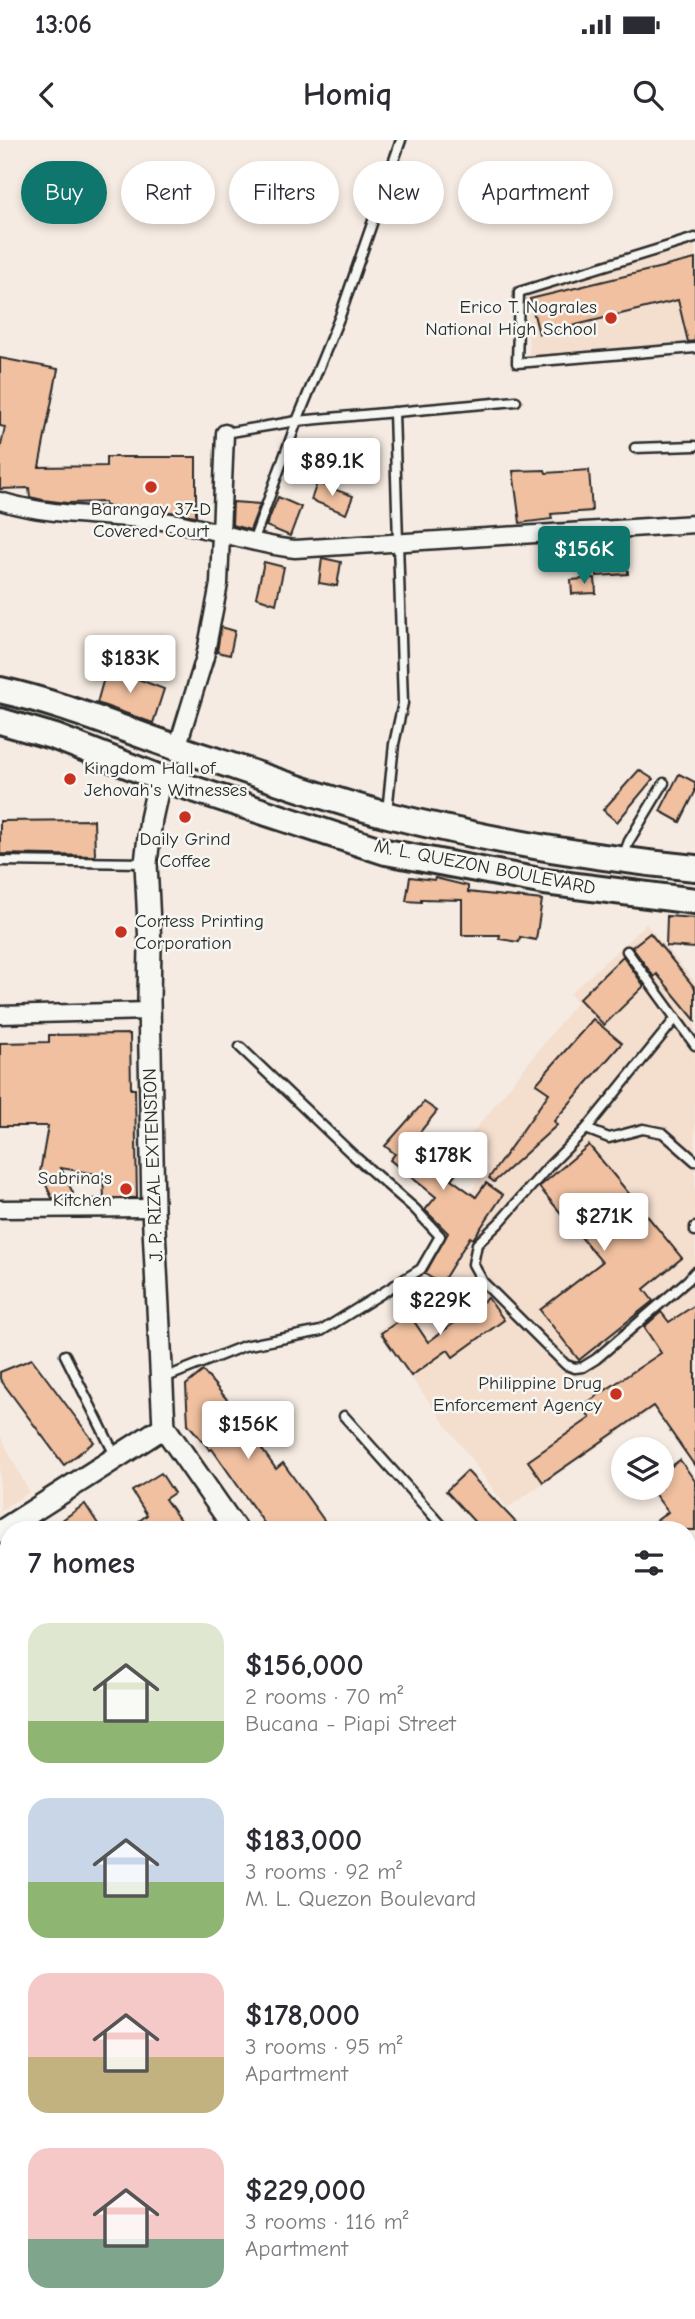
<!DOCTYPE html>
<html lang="en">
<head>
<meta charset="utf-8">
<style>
  body { margin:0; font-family:"Comic Neue",sans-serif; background:#f2f2f3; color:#2b2b33; height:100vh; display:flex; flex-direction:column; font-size:26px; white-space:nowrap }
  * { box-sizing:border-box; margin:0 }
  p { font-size:23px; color:#7c7c81 }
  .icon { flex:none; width:38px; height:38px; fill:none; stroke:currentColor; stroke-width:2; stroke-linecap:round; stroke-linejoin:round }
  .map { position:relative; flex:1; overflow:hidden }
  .sheet { position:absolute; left:0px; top:1381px; width:696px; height:800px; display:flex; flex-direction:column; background:#fff; border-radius:28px 28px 0 0; box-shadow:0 4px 10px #0003 }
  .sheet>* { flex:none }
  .banner { position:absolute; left:21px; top:21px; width:654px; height:63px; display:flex; gap:14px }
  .controls { position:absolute; left:611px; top:1297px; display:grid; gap:14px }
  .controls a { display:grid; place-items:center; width:63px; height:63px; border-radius:50%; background:#fff; box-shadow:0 4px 10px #0003; font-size:35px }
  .price { position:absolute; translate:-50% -60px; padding:0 16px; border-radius:7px; background:#fff; color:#222; font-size:23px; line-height:46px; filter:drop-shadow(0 2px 4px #0008) }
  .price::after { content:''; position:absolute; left:50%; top:42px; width:21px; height:16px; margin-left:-10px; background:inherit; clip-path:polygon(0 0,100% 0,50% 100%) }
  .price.current { background:#0f766e; color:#fff }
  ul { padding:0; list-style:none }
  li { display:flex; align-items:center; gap:21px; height:175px; padding:0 28px }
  li span { display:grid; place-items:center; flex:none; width:196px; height:140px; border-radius:21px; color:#555 }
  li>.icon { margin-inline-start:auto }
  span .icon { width:84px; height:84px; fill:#fffc; stroke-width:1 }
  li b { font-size:30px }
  h2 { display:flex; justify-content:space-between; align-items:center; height:84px; padding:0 28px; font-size:30px }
  .tag { padding:0 24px; border-radius:32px; background:#fff; box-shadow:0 4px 10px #0003; font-size:24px; line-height:63px }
  .tag.current { background:#0f766e; color:#fff }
  .status { display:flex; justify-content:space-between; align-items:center; height:49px; padding:0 35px; background:#fff; direction:ltr }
  .status svg { height:19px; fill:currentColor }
  header { display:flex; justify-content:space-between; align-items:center; height:91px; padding:0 28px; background:#fff; font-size:32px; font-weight:700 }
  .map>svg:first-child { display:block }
  .built { fill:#f4dece }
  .building { fill:#f0c0a0; stroke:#2b2b2b; stroke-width:2 }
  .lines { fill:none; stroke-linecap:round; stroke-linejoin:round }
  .lane-casing { stroke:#2b2b2b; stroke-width:13 }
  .street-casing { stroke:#2b2b2b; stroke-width:21 }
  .secondary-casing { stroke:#2b2b2b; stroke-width:26 }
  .primary-casing { stroke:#2b2b2b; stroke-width:30 }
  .lane { stroke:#f6f6f2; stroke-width:8 }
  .street { stroke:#f6f6f2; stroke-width:16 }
  .secondary { stroke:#f6f6f2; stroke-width:21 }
  .primary { stroke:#f6f6f2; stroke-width:24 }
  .poi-dot { fill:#c8321e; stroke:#f6f6f2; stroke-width:2.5 }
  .labels { text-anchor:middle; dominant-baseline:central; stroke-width:5; stroke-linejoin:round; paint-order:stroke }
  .poi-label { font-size:19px; fill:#2b2b2b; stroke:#f6f6f2; text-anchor:end }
  .street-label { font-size:19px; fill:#2b2b2b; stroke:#f6f6f2 }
</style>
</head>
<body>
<div class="status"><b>13:06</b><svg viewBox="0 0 49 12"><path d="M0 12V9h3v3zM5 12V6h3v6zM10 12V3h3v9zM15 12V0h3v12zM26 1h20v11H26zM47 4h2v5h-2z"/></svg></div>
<header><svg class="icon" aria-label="back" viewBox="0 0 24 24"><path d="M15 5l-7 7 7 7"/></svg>Homiq<svg class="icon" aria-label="search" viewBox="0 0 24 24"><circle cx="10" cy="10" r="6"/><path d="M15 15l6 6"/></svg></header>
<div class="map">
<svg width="695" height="2179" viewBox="0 0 695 2179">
  <rect width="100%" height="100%" fill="#f5ebe2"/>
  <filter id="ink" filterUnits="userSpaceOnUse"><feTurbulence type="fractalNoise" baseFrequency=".0143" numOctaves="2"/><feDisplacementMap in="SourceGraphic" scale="14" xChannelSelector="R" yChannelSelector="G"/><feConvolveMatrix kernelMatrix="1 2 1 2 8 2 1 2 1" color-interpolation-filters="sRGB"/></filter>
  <g filter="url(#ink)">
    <!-- built -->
    <g class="built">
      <polygon points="695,104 695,201 530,218 525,156"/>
      <polygon points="646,784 695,842 695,1241 507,1368 377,1191 442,1145 470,1100 451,1088 488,1023 467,1000 577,862 570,854"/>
      <polygon points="0,1295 29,1352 0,1371"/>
      <polygon points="120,2172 469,2172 458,2179 106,2179"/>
    </g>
    <!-- building -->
    <g class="building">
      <polygon points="695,119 695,201 688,202 678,160 539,194 530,159"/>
      <polygon points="0,218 58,229 39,327 106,326 106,317 196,317 196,376 150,369 105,366 105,362 67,363 43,360 30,357 29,348 0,349 0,310 5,287 0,286"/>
      <polygon points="545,330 546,333 589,330 592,371 551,374 552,379 520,383 513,331"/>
      <polygon points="317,343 353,356 346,374 311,360"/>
      <polygon points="278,357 301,367 290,396 266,386"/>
      <polygon points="233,362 260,364 250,390 232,385"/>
      <polygon points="626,403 628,434 597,436 594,405"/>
      <polygon points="322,418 341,422 337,446 319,443"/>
      <polygon points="264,422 284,427 276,464 256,457"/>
      <polygon points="595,438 596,453 572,454 571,440"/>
      <polygon points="221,487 235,491 230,515 217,512"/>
      <polygon points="107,527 164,549 153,583 97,563"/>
      <polygon points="639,630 653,639 617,682 603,670"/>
      <polygon points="679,634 695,642 695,652 680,682 660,671"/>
      <polygon points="94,680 95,716 0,714 0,681"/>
      <polygon points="410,737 434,740 435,738 468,746 468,752 542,760 536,800 520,797 519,802 499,799 500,795 462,795 462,760 421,759 421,762 406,761"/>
      <polygon points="667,776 695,778 695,808 666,806"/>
      <polygon points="650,793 695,848 695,880 657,834 654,837 632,807"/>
      <polygon points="623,816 644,846 604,885 579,859"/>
      <polygon points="593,879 622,903 554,981 557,985 494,1042 489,1038 549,953 536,944"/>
      <polygon points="130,894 131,949 135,949 137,1058 104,1058 103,1035 61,1028 73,1053 61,1058 52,1058 40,1032 48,986 0,986 0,903 49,902 49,895"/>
      <polygon points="424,962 437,971 412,1002 440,1024 451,1008 466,1021 451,1039 476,1057 486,1043 503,1055 473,1099 470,1097 441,1144 425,1134 448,1093 425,1070 436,1057 390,1020 395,1014 385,1006"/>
      <polygon points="589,1005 682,1118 644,1149 653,1161 579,1220 540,1170 602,1122 539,1047"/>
      <polygon points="488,1158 504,1180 453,1217 448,1210 411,1236 381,1193 409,1174 428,1202"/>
      <polygon points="695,1165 695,1326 653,1266 543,1342 528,1321 590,1278 582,1266 661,1213 644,1187 661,1172 669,1182"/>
      <polygon points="32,1219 94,1302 64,1325 0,1239 0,1232"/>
      <polygon points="203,1231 246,1282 244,1284 276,1329 283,1323 326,1383 316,1390 269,1390 212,1309 210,1310 188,1284 186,1245"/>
      <polygon points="680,1320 695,1341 695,1390 644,1390 668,1372 650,1348 662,1348 662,1333"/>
      <polygon points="467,1331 523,1390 482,1390 446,1351"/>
      <polygon points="161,1333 174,1353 165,1359 187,1390 127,1390 147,1375 132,1351"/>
      <polygon points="85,1364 102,1390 48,1390"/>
    </g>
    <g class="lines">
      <!-- lane casing -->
      <g class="lane-casing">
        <g id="lane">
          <polyline points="695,98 519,152 517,223 695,208"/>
          <polyline points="225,293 297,281 516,261"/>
          <polyline points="635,308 695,306"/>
          <polyline points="253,402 297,281 340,176 401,0"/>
          <polyline points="387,672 394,604 403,563 394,272"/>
          <polyline points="623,717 629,701 664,643"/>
          <polyline points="0,721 144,723"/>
          <polyline points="627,811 695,905"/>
          <polyline points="586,989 676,878"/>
          <polyline points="695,1021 663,993 643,989 609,998 586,989 549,1026 499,1083 477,1104 473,1124 483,1142 566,1225 575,1228 583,1227 596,1219 688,1140 695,1132"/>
          <polyline points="695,1087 695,1091"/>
          <polyline points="65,1215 116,1317"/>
          <polyline points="164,1238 244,1206 321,1191 421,1129 440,1096 415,1069 352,1014 240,907"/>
          <polyline points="344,1276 446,1390"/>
        </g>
      </g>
      <!-- street casing -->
      <g class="street-casing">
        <g id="street">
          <path d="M0,361C55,378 113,374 170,382C212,388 252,405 295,409L695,384"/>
          <polyline points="177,608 205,517 219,444 225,293"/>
          <polyline points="0,875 149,871"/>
          <polyline points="0,1069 153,1068"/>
          <polyline points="688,1862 695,1858"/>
          <polyline points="82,2179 95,2172"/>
        </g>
      </g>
      <!-- secondary casing -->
      <g class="secondary-casing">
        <g id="secondary">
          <polyline points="160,638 151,679 146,723 150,805 149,860 153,1068 164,1287 236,1390"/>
          <polyline points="0,1392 164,1287"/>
          <polyline points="688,1473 695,1468"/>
          <polyline points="0,1968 9,1961"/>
          <polyline points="688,2059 695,2056"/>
          <polyline points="0,2101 9,2115"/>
          <polyline points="45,2172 49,2179"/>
          <polyline points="687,2172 690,2179"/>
          <polyline points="487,2179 497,2172"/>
        </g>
      </g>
      <!-- primary casing -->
      <g class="primary-casing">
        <g id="primary">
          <path d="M0,550C73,566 140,597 211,619C269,638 328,660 388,675C488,700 592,718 695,728"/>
          <polyline points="0,581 55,597 160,638 386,712 545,742 695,761"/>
        </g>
      </g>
      <!-- lane -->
      <use href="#lane" class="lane"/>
      <!-- street -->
      <use href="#street" class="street"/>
      <!-- secondary -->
      <use href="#secondary" class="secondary"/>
      <!-- primary -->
      <use href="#primary" class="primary"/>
    </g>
  </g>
  <!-- markers -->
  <g class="poi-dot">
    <circle cx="611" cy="178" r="7"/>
    <circle cx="151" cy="347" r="7"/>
    <circle cx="70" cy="639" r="7"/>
    <circle cx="185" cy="677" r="7"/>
    <circle cx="121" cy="792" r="7"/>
    <circle cx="126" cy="1049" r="7"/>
    <circle cx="616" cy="1254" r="7"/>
  </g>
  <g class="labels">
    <!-- poi labels -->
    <g class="poi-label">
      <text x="597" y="167">Erico T. Nograles<tspan x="597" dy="22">National High School</tspan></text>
      <text x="151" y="369" text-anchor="middle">Barangay 37-D<tspan x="151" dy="22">Covered Court</tspan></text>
      <text x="84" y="628" text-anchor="start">Kingdom Hall of<tspan x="84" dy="22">Jehovah's Witnesses</tspan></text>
      <text x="185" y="699" text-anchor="middle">Daily Grind<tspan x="185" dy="22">Coffee</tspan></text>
      <text x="135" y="781" text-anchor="start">Cortess Printing<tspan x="135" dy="22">Corporation</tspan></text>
      <text x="112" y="1038">Sabrina's<tspan x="112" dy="22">Kitchen</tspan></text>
      <text x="602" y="1243">Philippine Drug<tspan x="602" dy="22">Enforcement Agency</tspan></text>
    </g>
    <!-- street labels -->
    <g class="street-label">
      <text transform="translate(485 727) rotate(11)">M. L. QUEZON BOULEVARD</text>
      <text transform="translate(153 1025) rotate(-92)">J. P. RIZAL EXTENSION</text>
    </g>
  </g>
</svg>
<div class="controls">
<a><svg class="icon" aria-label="layers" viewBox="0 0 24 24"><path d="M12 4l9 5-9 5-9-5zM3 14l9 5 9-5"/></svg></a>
</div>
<b class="price" style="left:332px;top:358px">$89.1K</b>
<b class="price current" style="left:584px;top:446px">$156K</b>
<b class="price" style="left:130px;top:555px">$183K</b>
<b class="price" style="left:443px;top:1052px">$178K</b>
<b class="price" style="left:604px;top:1113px">$271K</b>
<b class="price" style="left:440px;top:1197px">$229K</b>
<b class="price" style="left:248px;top:1321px">$156K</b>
<div class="banner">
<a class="tag current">Buy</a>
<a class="tag">Rent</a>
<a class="tag">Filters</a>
<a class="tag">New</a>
<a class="tag">Apartment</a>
</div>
<section class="sheet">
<h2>7 homes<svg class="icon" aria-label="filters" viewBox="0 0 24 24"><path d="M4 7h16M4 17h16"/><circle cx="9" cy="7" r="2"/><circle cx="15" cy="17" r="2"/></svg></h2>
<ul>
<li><span style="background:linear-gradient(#dfe7d0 70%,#8fb573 0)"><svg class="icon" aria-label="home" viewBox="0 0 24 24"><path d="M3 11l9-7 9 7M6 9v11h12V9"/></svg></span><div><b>$156,000</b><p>2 rooms · 70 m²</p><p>Bucana - Piapi Street</p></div></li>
<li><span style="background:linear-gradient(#c9d6e8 60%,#8fb573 0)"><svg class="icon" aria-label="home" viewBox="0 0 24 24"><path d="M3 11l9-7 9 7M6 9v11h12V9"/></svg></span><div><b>$183,000</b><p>3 rooms · 92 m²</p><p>M. L. Quezon Boulevard</p></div></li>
<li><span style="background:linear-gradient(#f6c9c9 60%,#c2b280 0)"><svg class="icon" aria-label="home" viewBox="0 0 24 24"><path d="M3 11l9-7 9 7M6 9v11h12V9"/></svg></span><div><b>$178,000</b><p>3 rooms · 95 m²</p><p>Apartment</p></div></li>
<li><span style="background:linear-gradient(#f6c9c9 65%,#7fa58c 0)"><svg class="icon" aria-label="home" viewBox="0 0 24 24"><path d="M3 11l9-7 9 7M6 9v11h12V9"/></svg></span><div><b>$229,000</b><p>3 rooms · 116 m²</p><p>Apartment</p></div></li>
</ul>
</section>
</div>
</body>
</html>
